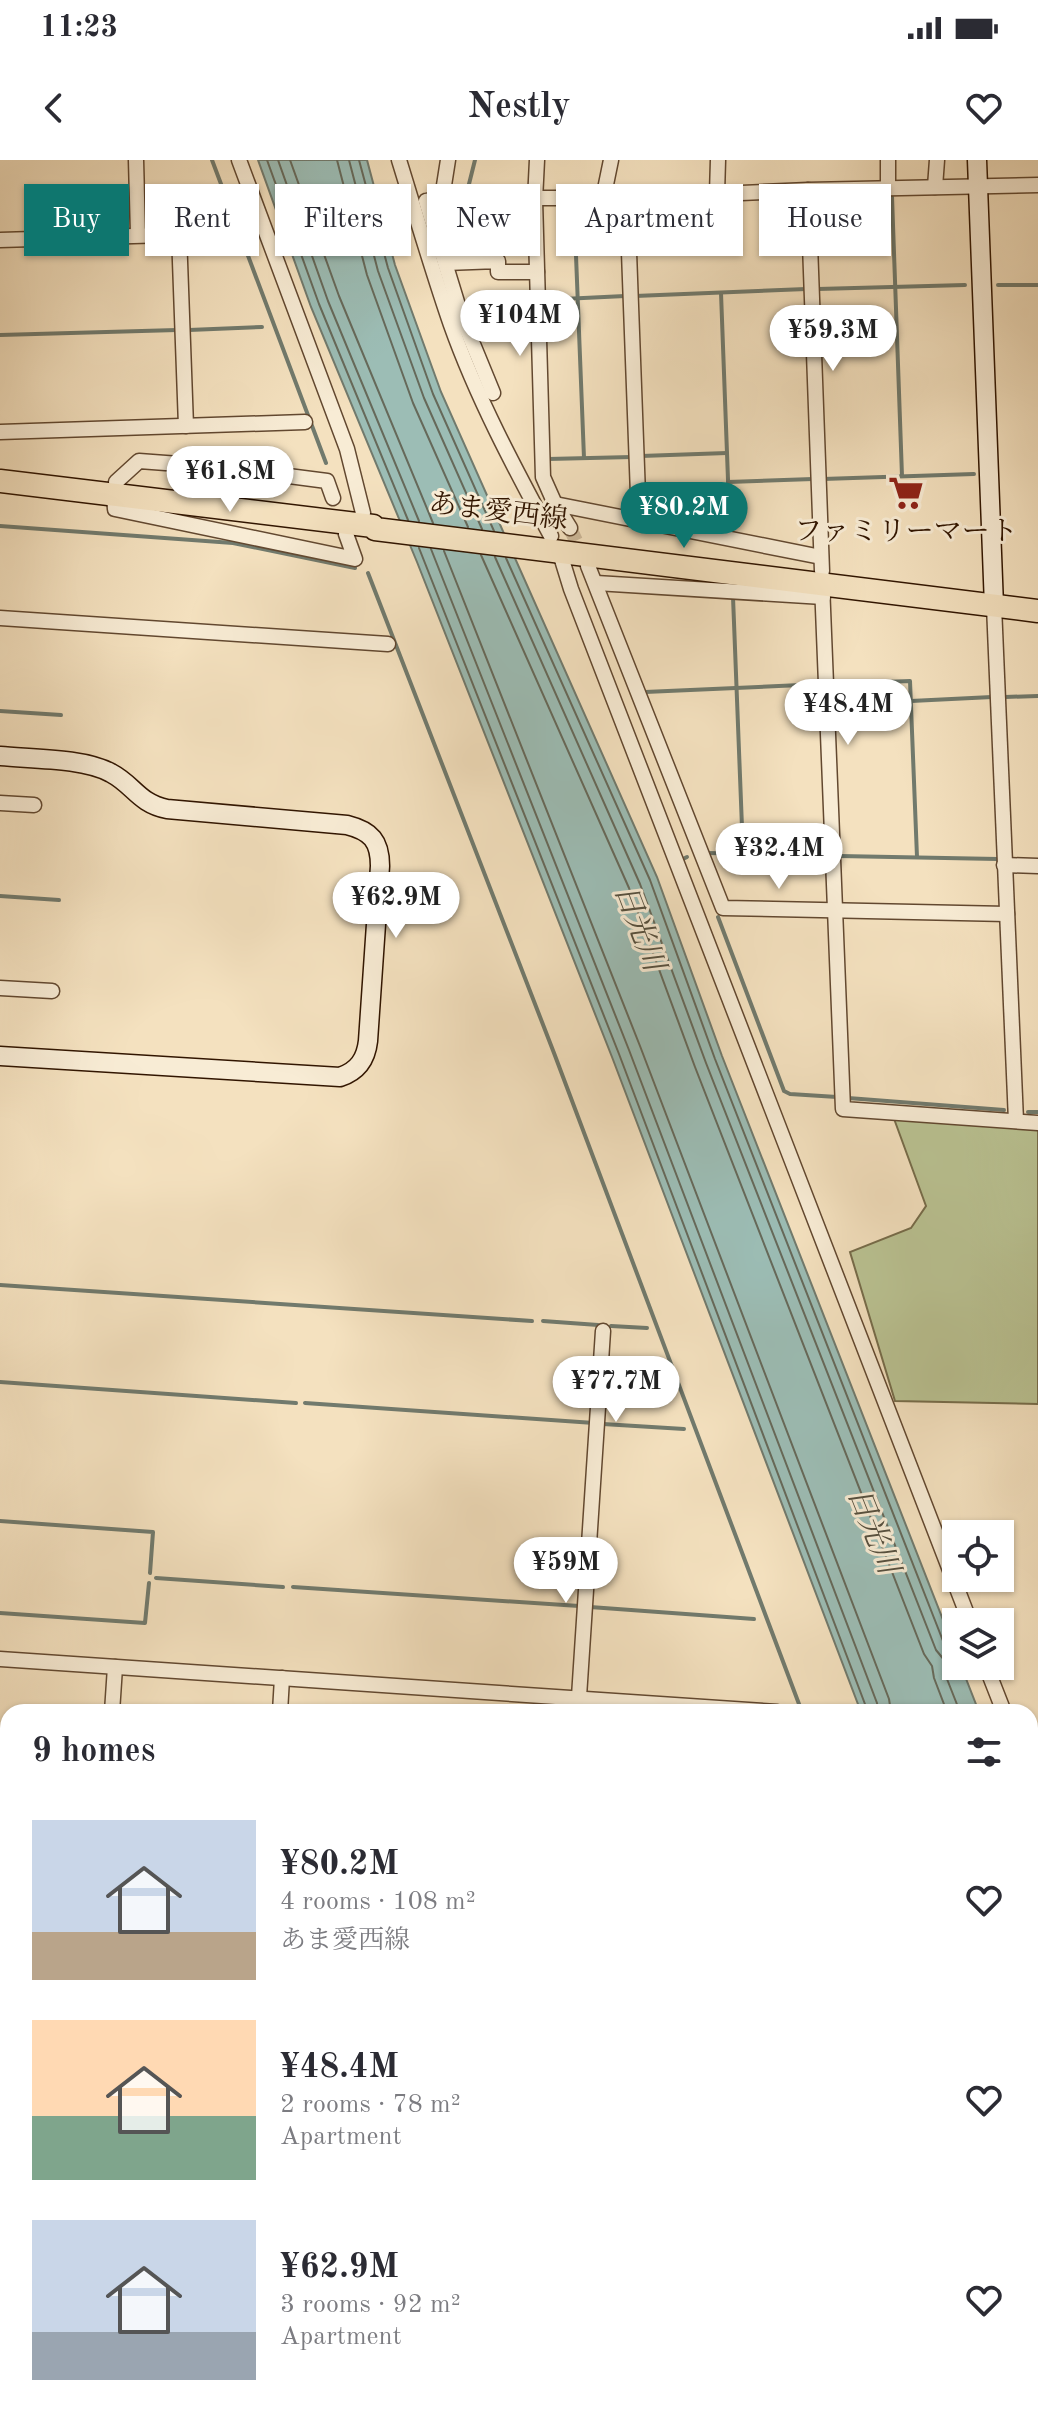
<!DOCTYPE html>
<html lang="en">
<head>
<meta charset="utf-8">
<style>
  body { margin:0; font-family:"Old Standard TT","Noto Serif JP",serif; background:#f2f2f3; color:#2b2b33; height:100vh; display:flex; flex-direction:column; font-size:30px; white-space:nowrap }
  * { box-sizing:border-box; margin:0 }
  p { font-size:26px; color:#7c7c81 }
  .icon { flex:none; width:44px; height:44px; fill:none; stroke:currentColor; stroke-width:2; stroke-linecap:round; stroke-linejoin:round }
  .map { position:relative; flex:1; overflow:hidden }
  .drawer { position:absolute; left:0px; top:1544px; width:1038px; height:712px; display:flex; flex-direction:column; background:#fff; border-radius:24px 24px 0 0; box-shadow:0 2px 6px #0004 }
  .drawer>* { flex:none }
  .guide { position:absolute; left:24px; top:24px; width:990px; height:72px; display:flex; gap:16px }
  .fabs { position:absolute; left:942px; top:1360px; display:grid; gap:16px }
  .fabs a { display:grid; place-items:center; width:72px; height:72px; border-radius:0px; background:#fff; box-shadow:0 2px 6px #0004; font-size:40px }
  .price { position:absolute; translate:-50% -68px; padding:0 18px; border-radius:28px; background:#fff; color:#222; font-size:26px; line-height:52px; filter:drop-shadow(0 2px 4px #0008) }
  .price::after { content:''; position:absolute; left:50%; top:48px; width:24px; height:18px; margin-left:-12px; background:inherit; clip-path:polygon(0 0,100% 0,50% 100%) }
  .price.active { background:#0f766e; color:#fff }
  ul { padding:0; list-style:none }
  li { display:flex; align-items:center; gap:24px; height:200px; padding:0 32px }
  li span { display:grid; place-items:center; flex:none; width:224px; height:160px; border-radius:0px; color:#555 }
  li>.icon { margin-inline-start:auto }
  span .icon { width:96px; height:96px; fill:#fffc; stroke-width:1 }
  li b { font-size:34px }
  h2 { display:flex; justify-content:space-between; align-items:center; height:96px; padding:0 32px; font-size:34px }
  .tag { padding:0 28px; border-radius:0px; background:#fff; box-shadow:0 2px 6px #0004; font-size:28px; line-height:72px }
  .tag.active { background:#0f766e; color:#fff }
  .status { display:flex; justify-content:space-between; align-items:center; height:56px; padding:0 40px; background:#fff; direction:ltr }
  .status svg { height:22px; fill:currentColor }
  header { display:flex; justify-content:space-between; align-items:center; height:104px; padding:0 32px; background:#fff; font-size:36px; font-weight:700 }
  .map>svg:first-child { display:block }
  .green { fill:#bac393; stroke:#766c4a; stroke-width:2 }
  .water { fill:#9cbdb5; stroke:#717a6d; stroke-width:2 }
  .lines { fill:none; stroke-linecap:round; stroke-linejoin:round }
  .shore { stroke:#66695a; stroke-width:2 }
  .stream { stroke:#717a6d; stroke-width:4 }
  .street-tunnel { stroke:#cdb899; stroke-width:14; stroke-dasharray:14 7; stroke-linecap:butt }
  .street-casing { stroke:#624830; stroke-width:17 }
  .secondary-casing { stroke:#311500; stroke-width:21 }
  .primary-casing { stroke:#311500; stroke-width:25 }
  .street { stroke:#f8ecd5; stroke-width:14 }
  .secondary { stroke:#f8ecd5; stroke-width:18 }
  .primary { stroke:#f4e1bf; stroke-width:22 }
  .labels { text-anchor:middle; dominant-baseline:central; stroke-width:6; stroke-linejoin:round; paint-order:stroke }
  .street-label { font-size:28px; fill:#311500; stroke:#f8ecd5 }
  .poi-label { font-size:28px; fill:#311500; stroke:#f8ecd5 }
  .water-label { font-size:30px; font-style:italic; fill:#56503f; stroke:#f8ecd5 }
</style>
</head>
<body>
<div class="status"><b>11:23</b><svg viewBox="0 0 49 12"><path d="M0 12V9h3v3zM5 12V6h3v6zM10 12V3h3v9zM15 12V0h3v12zM26 1h20v11H26zM47 4h2v5h-2z"/></svg></div>
<header><svg class="icon" aria-label="back" viewBox="0 0 24 24"><path d="M15 5l-7 7 7 7"/></svg>Nestly<svg class="icon" aria-label="heart" viewBox="0 0 24 24"><path d="M12 20l-8-8c-3-5 5-10 8-4 3-6 11-1 8 4z"/></svg></header>
<div class="map">
<svg width="1038" height="2256" viewBox="0 0 1038 2256">
  <rect width="100%" height="100%" fill="#f4e1bf"/>
  <filter id="stains"><feTurbulence type="fractalNoise" baseFrequency=".0025" numOctaves="4"/><feColorMatrix values="0 0 0 0 .2 0 0 0 0 .09 0 0 0 0 .02 0 0 0 .5 -.17"/></filter>
  <radialGradient id="worn" r=".72"><stop offset=".6" stop-color="#630" stop-opacity="0"/><stop offset="1" stop-color="#630" stop-opacity=".3"/></radialGradient>
  <!-- green -->
  <polygon class="green" points="893,956 1038,970 1038,1244 895,1241 850,1092 911,1068 926,1046"/>
  <!-- water -->
  <g class="water">
    <polygon points="258,0 367,0 395,105 441,232 657,717 722,896 956,1493 956,1506 961,1506 979,1552 861,1552 612,897 417,402 311,147"/>
    <polygon points="1030,1680 1038,1697 1038,2029 1030,2007"/>
  </g>
  <g class="lines">
    <!-- shore -->
    <g class="shore">
      <polyline points="267,0 319,144 408,360"/>
      <polyline points="278,0 328,141 419,361"/>
      <polyline points="290,0 339,136 433,363"/>
      <polyline points="337,0 367,115 413,243 468,367"/>
      <polyline points="349,0 378,111 424,238 482,369"/>
      <polyline points="359,0 388,108 433,234 494,371"/>
      <polyline points="419,388 619,894 868,1552"/>
      <polyline points="431,389 629,890 877,1543 878,1552"/>
      <polyline points="444,391 640,886 889,1539 891,1552"/>
      <polyline points="481,395 629,728 695,907 924,1494 932,1506 934,1518 947,1552"/>
      <polyline points="495,397 640,724 706,903 936,1490 945,1501 945,1514 960,1552"/>
      <polyline points="506,398 650,720 715,899 945,1486 950,1491 956,1492"/>
    </g>
    <!-- stream -->
    <g class="stream">
      <polyline points="212,0 326,303"/>
      <polyline points="471,33 467,32 475,0"/>
      <polyline points="892,37 902,316"/>
      <polyline points="574,45 584,298"/>
      <polyline points="998,125 1038,125"/>
      <polyline points="818,129 965,125"/>
      <polyline points="721,133 730,373"/>
      <polyline points="635,136 806,129"/>
      <polyline points="542,140 625,136"/>
      <polyline points="189,170 262,167"/>
      <polyline points="0,175 177,170"/>
      <polyline points="641,296 727,293"/>
      <polyline points="548,299 632,297"/>
      <polyline points="823,319 974,314"/>
      <polyline points="728,322 813,319"/>
      <polyline points="0,366 233,383 355,408"/>
      <polyline points="368,413 554,893 802,1552"/>
      <polyline points="733,437 743,693"/>
      <polyline points="832,524 910,521 917,697"/>
      <polyline points="645,532 823,524"/>
      <polyline points="1005,537 1038,536"/>
      <polyline points="911,541 992,537"/>
      <polyline points="0,551 61,555"/>
      <polyline points="706,693 827,695"/>
      <polyline points="839,696 998,699"/>
      <polyline points="683,699 687,697"/>
      <polyline points="0,736 59,740"/>
      <polyline points="718,757 784,931 790,934 837,937"/>
      <polyline points="848,938 1004,950"/>
      <polyline points="1028,952 1038,952"/>
      <polyline points="0,1125 532,1161"/>
      <polyline points="543,1161 598,1165"/>
      <polyline points="611,1166 647,1168"/>
      <polyline points="0,1222 296,1243"/>
      <polyline points="305,1243 594,1263"/>
      <polyline points="603,1264 684,1269"/>
      <polyline points="0,1361 153,1372 150,1413"/>
      <polyline points="156,1418 283,1427"/>
      <polyline points="293,1427 579,1446"/>
      <polyline points="590,1447 754,1459"/>
      <polyline points="0,1453 145,1463 149,1423"/>
      <polyline points="0,1593 8,1593"/>
      <polyline points="0,2010 8,2024"/>
      <polyline points="1030,2172 1038,2199"/>
      <polyline points="1030,2221 1032,2221"/>
      <polyline points="62,2248 64,2256"/>
    </g>
    <!-- street-tunnel -->
    <polyline class="street-tunnel" points="570,368 585,400"/>
    <!-- street casing -->
    <g class="street-casing">
      <g id="street">
        <polyline points="136,0 138,75"/>
        <polyline points="239,0 347,289 363,353"/>
        <path d="M399,0C416,55 432,110 451,165C477,238 514,307 551,376"/>
        <polyline points="537,0 535,40 543,317 555,344 570,368"/>
        <polyline points="935,27 937,0"/>
        <polyline points="888,28 888,0"/>
        <polyline points="808,30 822,411"/>
        <polyline points="717,34 718,0"/>
        <polyline points="442,38 448,0"/>
        <polyline points="627,38 639,362"/>
        <polyline points="603,39 611,0"/>
        <polyline points="179,74 186,266"/>
        <polyline points="0,80 233,73"/>
        <polyline points="446,103 498,101 498,112 537,112"/>
        <polyline points="493,233 461,155 426,41 442,38 627,38 808,30 1038,25"/>
        <polyline points="0,272 305,262"/>
        <polyline points="116,322 139,301 219,307 327,321 333,338"/>
        <polyline points="114,336 115,349 355,399 346,374"/>
        <polyline points="555,344 821,397"/>
        <polyline points="559,390 571,429 970,1462"/>
        <polyline points="588,406 723,748 1007,754"/>
        <polyline points="596,423 823,437"/>
        <polyline points="822,424 843,949 1038,963"/>
        <polyline points="994,446 1016,961"/>
        <polyline points="0,458 388,484"/>
        <polyline points="0,643 34,645"/>
        <polyline points="1004,705 1038,706"/>
        <polyline points="0,828 52,831"/>
        <polyline points="0,1499 777,1552"/>
        <polyline points="986,1506 1004,1552"/>
        <polyline points="112,1552 115,1507"/>
        <polyline points="280,1552 282,1518"/>
        <polyline points="578,1552 603,1171"/>
        <polyline points="1030,1607 1038,1615"/>
        <polyline points="0,1669 8,1670"/>
        <polyline points="0,1825 8,1824"/>
        <polyline points="0,2083 8,2082"/>
        <polyline points="0,2159 8,2158"/>
        <polyline points="0,2227 8,2227"/>
        <polyline points="78,2248 82,2251 97,2248"/>
        <polyline points="120,2248 121,2256"/>
        <polyline points="233,2248 234,2256"/>
        <polyline points="422,2248 423,2256"/>
        <polyline points="535,2248 535,2256"/>
        <polyline points="762,2248 778,2249 778,2256"/>
        <polyline points="685,2256 685,2248"/>
        <polyline points="826,2256 827,2248"/>
      </g>
    </g>
    <!-- secondary casing -->
    <g class="secondary-casing">
      <g id="secondary">
        <polyline points="977,0 994,446"/>
        <path d="M0,596C31,599 84,598 111,613C134,625 138,643 167,649L347,665C371,671 380,681 380,706L368,881C366,899 358,911 340,917L0,896"/>
      </g>
    </g>
    <!-- primary casing -->
    <g class="primary-casing">
      <polyline id="primary" points="0,321 373,366 375,369 1038,451"/>
    </g>
    <!-- street -->
    <use href="#street" class="street"/>
    <!-- secondary -->
    <use href="#secondary" class="secondary"/>
    <!-- primary -->
    <use href="#primary" class="primary"/>
  </g>
  <!-- icons -->
  <defs>
    <g id="supermarket-bare" transform="scale(2.76)"><path d="M-6-5.5h2.5l.6 2H6L4.5 2H-2.5L-4.4-4H-6ZM-1.5 3.2a1.3 1.3 0 1 0 .1 0ZM3 3.2a1.3 1.3 0 1 0 .1 0Z" fill="#8f2418" stroke="#f8ecd5" stroke-width="2.5" paint-order="stroke"/></g>
  </defs>
  <g fill-rule="evenodd">
    <use href="#supermarket-bare" x="906" y="333"/>
  </g>
  <g class="labels">
    <!-- street labels -->
    <g class="street-label">
      <text transform="translate(498 353) rotate(7)">あま愛西線</text>
    </g>
    <!-- poi labels -->
    <g class="poi-label">
      <text x="906" y="373">ファミリーマート</text>
    </g>
    <!-- water labels -->
    <g class="water-label">
      <text transform="translate(638 768) rotate(69)">日光川</text>
      <text transform="translate(872 1371) rotate(68)">日光川</text>
    </g>
  </g>
  <rect width="100%" height="100%" filter="url(#stains)"/>
  <rect width="100%" height="100%" fill="url(#worn)"/>
</svg>
<div class="fabs">
<a><svg class="icon" aria-label="locate" viewBox="0 0 24 24"><circle cx="12" cy="12" r="6"/><path d="M12 2v4M12 18v4M2 12h4M18 12h4"/></svg></a>
<a><svg class="icon" aria-label="layers" viewBox="0 0 24 24"><path d="M12 4l9 5-9 5-9-5zM3 14l9 5 9-5"/></svg></a>
</div>
<b class="price" style="left:520px;top:198px">¥104M</b>
<b class="price" style="left:833px;top:213px">¥59.3M</b>
<b class="price" style="left:230px;top:354px">¥61.8M</b>
<b class="price active" style="left:684px;top:390px">¥80.2M</b>
<b class="price" style="left:848px;top:587px">¥48.4M</b>
<b class="price" style="left:779px;top:731px">¥32.4M</b>
<b class="price" style="left:396px;top:780px">¥62.9M</b>
<b class="price" style="left:616px;top:1264px">¥77.7M</b>
<b class="price" style="left:566px;top:1445px">¥59M</b>
<div class="guide">
<a class="tag active">Buy</a>
<a class="tag">Rent</a>
<a class="tag">Filters</a>
<a class="tag">New</a>
<a class="tag">Apartment</a>
<a class="tag">House</a>
</div>
<section class="drawer">
<h2>9 homes<svg class="icon" aria-label="filters" viewBox="0 0 24 24"><path d="M4 7h16M4 17h16"/><circle cx="9" cy="7" r="2"/><circle cx="15" cy="17" r="2"/></svg></h2>
<ul>
<li><span style="background:linear-gradient(#c9d6e8 70%,#b9a48a 0)"><svg class="icon" aria-label="home" viewBox="0 0 24 24"><path d="M3 11l9-7 9 7M6 9v11h12V9"/></svg></span><div><b>¥80.2M</b><p>4 rooms · 108 m²</p><p>あま愛西線</p></div><svg class="icon" aria-label="heart" viewBox="0 0 24 24"><path d="M12 20l-8-8c-3-5 5-10 8-4 3-6 11-1 8 4z"/></svg></li>
<li><span style="background:linear-gradient(#ffd9b3 60%,#7fa58c 0)"><svg class="icon" aria-label="home" viewBox="0 0 24 24"><path d="M3 11l9-7 9 7M6 9v11h12V9"/></svg></span><div><b>¥48.4M</b><p>2 rooms · 78 m²</p><p>Apartment</p></div><svg class="icon" aria-label="heart" viewBox="0 0 24 24"><path d="M12 20l-8-8c-3-5 5-10 8-4 3-6 11-1 8 4z"/></svg></li>
<li><span style="background:linear-gradient(#c9d6e8 70%,#9aa5b1 0)"><svg class="icon" aria-label="home" viewBox="0 0 24 24"><path d="M3 11l9-7 9 7M6 9v11h12V9"/></svg></span><div><b>¥62.9M</b><p>3 rooms · 92 m²</p><p>Apartment</p></div><svg class="icon" aria-label="heart" viewBox="0 0 24 24"><path d="M12 20l-8-8c-3-5 5-10 8-4 3-6 11-1 8 4z"/></svg></li>
</ul>
</section>
</div>
</body>
</html>
